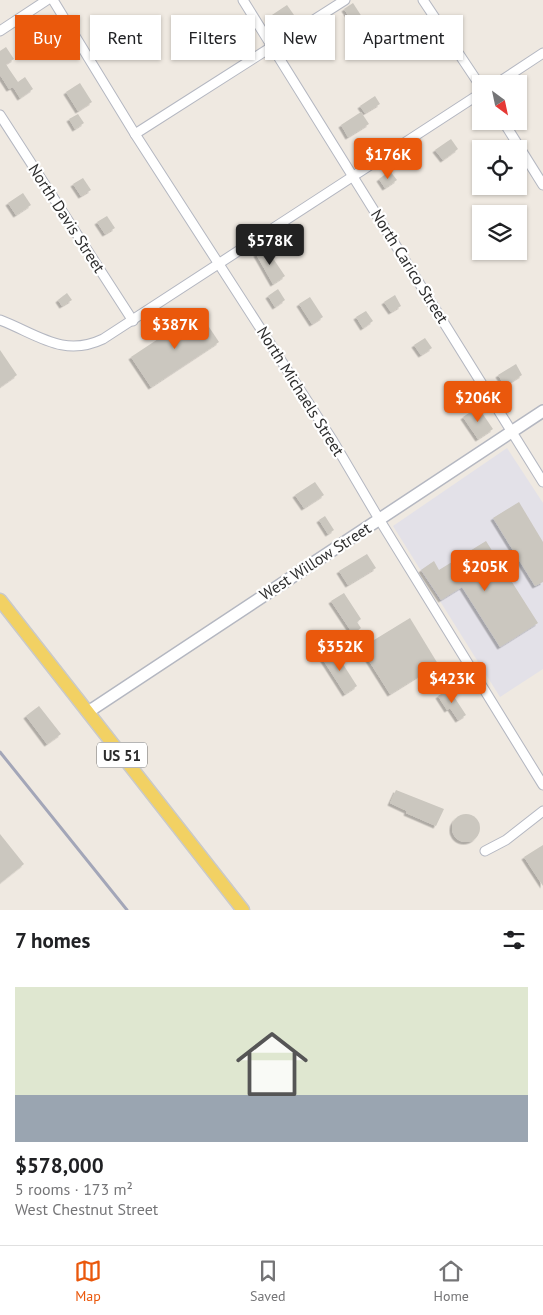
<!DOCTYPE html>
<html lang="en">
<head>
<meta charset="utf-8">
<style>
  body { margin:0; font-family:"PT Sans",sans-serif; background:#f6f6f6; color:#202124; height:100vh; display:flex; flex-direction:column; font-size:19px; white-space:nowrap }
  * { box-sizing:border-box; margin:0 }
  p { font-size:16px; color:#757577 }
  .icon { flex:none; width:28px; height:28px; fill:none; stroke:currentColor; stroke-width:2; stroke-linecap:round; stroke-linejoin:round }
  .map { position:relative; height:910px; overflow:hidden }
  .sheet { display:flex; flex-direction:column; background:#fff; flex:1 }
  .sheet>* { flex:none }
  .banner { position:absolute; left:15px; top:15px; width:514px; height:45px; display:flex; gap:10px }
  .needle { width:32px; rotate:147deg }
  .controls { position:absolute; left:472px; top:75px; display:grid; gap:10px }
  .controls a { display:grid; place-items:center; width:55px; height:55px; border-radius:0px; background:#fff; box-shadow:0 1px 4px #0004; font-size:25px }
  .price { position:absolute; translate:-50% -42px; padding:0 11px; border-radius:5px; background:#ea580c; color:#fff; font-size:16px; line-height:32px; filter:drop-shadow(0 1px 2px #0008) }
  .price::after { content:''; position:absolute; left:50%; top:30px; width:15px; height:11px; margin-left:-8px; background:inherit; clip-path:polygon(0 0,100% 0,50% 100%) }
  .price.on { background:#222; color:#fff }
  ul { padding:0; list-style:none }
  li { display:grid; align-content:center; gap:10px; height:265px; padding:0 15px }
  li+li { border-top:1px solid #e0e0e0 }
  li span { display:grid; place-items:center; height:155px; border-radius:0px; color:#555 }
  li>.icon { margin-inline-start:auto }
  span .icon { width:90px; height:90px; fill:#fffc; stroke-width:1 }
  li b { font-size:21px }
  h2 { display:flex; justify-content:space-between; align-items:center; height:60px; padding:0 15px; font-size:21px }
  .pill { padding:0 18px; border-radius:0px; background:#fff; box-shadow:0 1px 4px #0004; font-size:18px; line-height:45px }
  .pill.on { background:#ea580c; color:#fff }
  .menu { display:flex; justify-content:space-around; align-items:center; height:70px; border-top:1px solid #e0e0e0; background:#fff; font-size:14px; color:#757577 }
  .menu a { display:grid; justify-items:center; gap:2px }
  .menu .on { color:#ea580c }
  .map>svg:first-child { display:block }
  .industrial { fill:#e3e1e8 }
  .building { fill:#cbc7bf; filter:url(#shadow) }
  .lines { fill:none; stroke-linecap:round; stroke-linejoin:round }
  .street-casing { stroke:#b4b7c1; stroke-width:11 }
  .secondary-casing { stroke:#b4b7c1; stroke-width:14 }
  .primary-casing { stroke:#c9c9c9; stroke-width:15 }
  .street { stroke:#fff; stroke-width:9 }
  .secondary { stroke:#fff; stroke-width:11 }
  .primary { stroke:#f2d163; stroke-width:12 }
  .rail { stroke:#a3a6b8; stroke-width:3 }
  .labels { text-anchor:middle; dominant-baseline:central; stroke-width:4.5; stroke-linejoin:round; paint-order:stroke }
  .shield { fill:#fff; stroke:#6d6d6d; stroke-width:1 }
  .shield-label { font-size:15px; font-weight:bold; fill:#2e2e2e }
  .street-label { font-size:16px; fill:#2e2e2e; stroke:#fff }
</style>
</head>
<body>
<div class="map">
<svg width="543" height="910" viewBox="0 0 543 910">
  <defs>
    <filter id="shadow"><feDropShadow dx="-2.5" dy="2.5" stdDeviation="0" flood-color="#0004"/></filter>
  </defs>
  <rect width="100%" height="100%" fill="#efe9e1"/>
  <!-- industrial -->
  <polygon class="industrial" points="507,448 543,503 543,669 500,697 393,526"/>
  <!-- building -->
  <g class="building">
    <polygon points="353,3 373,34 364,40 344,9"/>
    <polygon points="287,5 294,15 276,27 269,17"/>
    <polygon points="50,15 60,31 49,38 38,22"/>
    <polygon points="6,47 14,59 6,64 9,69 18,82 25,77 33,89 20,98 13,87 9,89 0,75 0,51"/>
    <polygon points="80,83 92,102 78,111 66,92"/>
    <polygon points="375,96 380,104 365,113 360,106"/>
    <polygon points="361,112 369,124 348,137 341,125"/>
    <polygon points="78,114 84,123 75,129 69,119"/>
    <polygon points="451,139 458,149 443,160 435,150"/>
    <polygon points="390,171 397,180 385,188 379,179"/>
    <polygon points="83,178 91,190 81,196 73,184"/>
    <polygon points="23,193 31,205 16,215 8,203"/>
    <polygon points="107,216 115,228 105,234 97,222"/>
    <polygon points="266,248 285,276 273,284 256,254"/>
    <polygon points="278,289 285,300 275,307 268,296"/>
    <polygon points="67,293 72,300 62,306 58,300"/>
    <polygon points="395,295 401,306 391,312 384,302"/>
    <polygon points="310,297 323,317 312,324 299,304"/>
    <polygon points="366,311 373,321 363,328 356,317"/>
    <polygon points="199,312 219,342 151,387 131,357"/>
    <polygon points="425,338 432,348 421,355 414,345"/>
    <polygon points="0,350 17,375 0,387"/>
    <polygon points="516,364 522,375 505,386 498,375"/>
    <polygon points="478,407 493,429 478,439 463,417"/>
    <polygon points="315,482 324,495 304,508 295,495"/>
    <polygon points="519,502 543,542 543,582 535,586 493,518"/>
    <polygon points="325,516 334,530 328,534 319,520"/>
    <polygon points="486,541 538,623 500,647 462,587 441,600 421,570 434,561 439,570"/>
    <polygon points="367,554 376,568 348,585 339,571"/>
    <polygon points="344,593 361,619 357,622 361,628 353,634 331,601"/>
    <polygon points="410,618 438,664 390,694 361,648"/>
    <polygon points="334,650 357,686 345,694 322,658"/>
    <polygon points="449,689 466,715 458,720 450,708 447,710 438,696"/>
    <polygon points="39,706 61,734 47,744 26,716"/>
    <polygon points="396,790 444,809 436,826 406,813 407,811 390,803"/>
    <circle cx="466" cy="828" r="14"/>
    <polygon points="0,834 24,864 0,883"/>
    <polygon points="543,845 543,886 524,857"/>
  </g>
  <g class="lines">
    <!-- street casing -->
    <g class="street-casing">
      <g id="street">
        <polyline points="53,0 135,134 333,441 379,519 543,785"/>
        <polyline points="243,0 543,482"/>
        <polyline points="423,0 481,87"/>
        <polyline points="0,31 47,0"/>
        <polyline points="496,84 543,53"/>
        <polyline points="0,115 133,321"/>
        <polyline points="503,121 543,185"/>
        <polyline points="135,134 345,0"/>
        <path d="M0,320C37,334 63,358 103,339L481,93"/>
        <polyline points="485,851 506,840 543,811"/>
      </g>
    </g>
    <!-- secondary casing -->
    <g class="secondary-casing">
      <polyline id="secondary" points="88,712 543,411"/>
    </g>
    <!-- primary casing -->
    <g class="primary-casing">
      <polyline id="primary" points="0,600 243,910"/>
    </g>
    <!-- street -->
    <use href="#street" class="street"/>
    <!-- secondary -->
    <use href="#secondary" class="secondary"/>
    <!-- primary -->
    <use href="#primary" class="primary"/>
    <!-- rail -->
    <polyline class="rail" points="0,752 127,910"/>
  </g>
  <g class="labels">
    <!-- shield labels -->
    <rect class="shield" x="97" y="742.5" width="50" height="25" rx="4"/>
    <g class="shield-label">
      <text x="122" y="755">US 51</text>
    </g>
    <!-- street labels -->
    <g class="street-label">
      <text transform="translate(67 218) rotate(57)">North Davis Street</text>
      <text transform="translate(410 266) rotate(58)">North Carico Street</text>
      <text transform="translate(301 391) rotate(58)">North Michaels Street</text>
      <text transform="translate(315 561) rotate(-33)">West Willow Street</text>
    </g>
  </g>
</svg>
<div class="controls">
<a><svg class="needle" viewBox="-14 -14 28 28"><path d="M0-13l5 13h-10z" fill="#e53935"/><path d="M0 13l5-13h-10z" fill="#757577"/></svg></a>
<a><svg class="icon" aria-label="locate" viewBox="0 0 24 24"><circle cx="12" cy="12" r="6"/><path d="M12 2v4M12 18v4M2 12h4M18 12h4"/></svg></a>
<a><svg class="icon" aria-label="layers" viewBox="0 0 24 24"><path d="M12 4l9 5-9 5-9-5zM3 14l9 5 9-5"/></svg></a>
</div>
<b class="price" style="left:388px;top:180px">$176K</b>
<b class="price on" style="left:270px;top:266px">$578K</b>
<b class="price" style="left:175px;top:350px">$387K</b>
<b class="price" style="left:478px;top:423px">$206K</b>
<b class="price" style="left:485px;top:592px">$205K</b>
<b class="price" style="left:340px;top:672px">$352K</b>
<b class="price" style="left:452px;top:704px">$423K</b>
<div class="banner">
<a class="pill on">Buy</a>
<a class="pill">Rent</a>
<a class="pill">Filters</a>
<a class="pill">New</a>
<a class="pill">Apartment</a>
</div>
</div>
<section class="sheet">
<h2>7 homes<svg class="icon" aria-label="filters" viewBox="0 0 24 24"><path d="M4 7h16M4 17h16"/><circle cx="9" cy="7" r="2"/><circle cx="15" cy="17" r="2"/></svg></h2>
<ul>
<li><span style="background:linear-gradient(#dfe7d0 70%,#9aa5b1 0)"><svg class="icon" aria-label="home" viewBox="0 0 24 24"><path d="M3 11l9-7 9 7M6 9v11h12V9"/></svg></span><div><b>$578,000</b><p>5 rooms · 173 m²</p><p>West Chestnut Street</p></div></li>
</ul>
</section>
<nav class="menu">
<a class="on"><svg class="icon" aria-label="map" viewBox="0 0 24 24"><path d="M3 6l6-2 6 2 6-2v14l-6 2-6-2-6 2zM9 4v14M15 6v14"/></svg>Map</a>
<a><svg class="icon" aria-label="saved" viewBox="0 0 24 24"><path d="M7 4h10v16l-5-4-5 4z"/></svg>Saved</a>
<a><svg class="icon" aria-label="home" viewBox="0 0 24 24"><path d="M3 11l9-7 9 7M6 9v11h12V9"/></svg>Home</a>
</nav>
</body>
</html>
